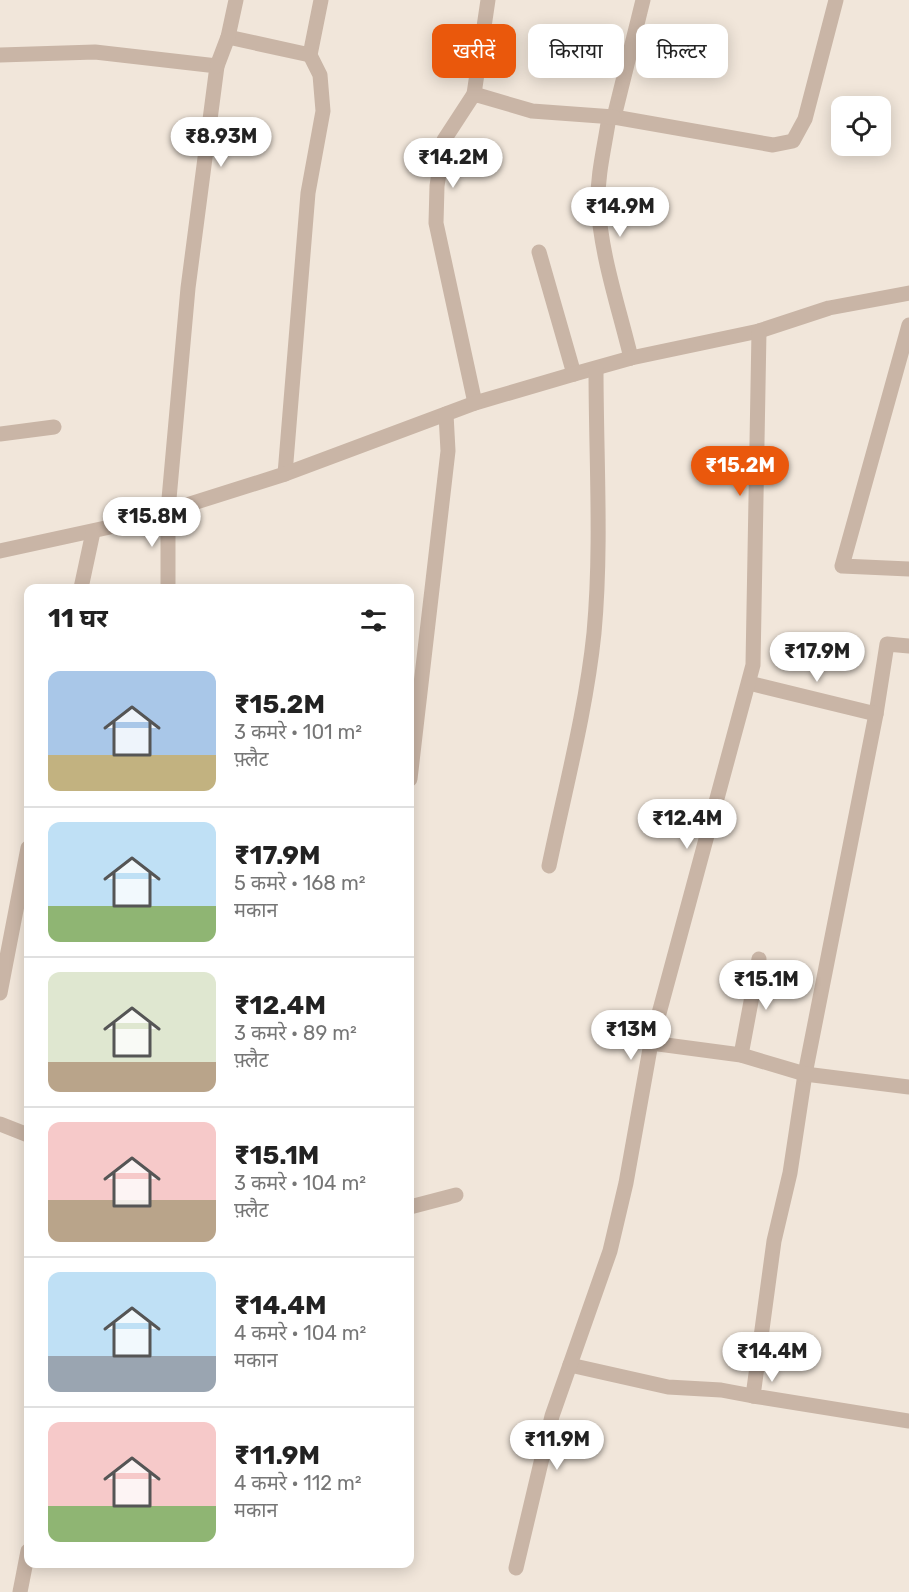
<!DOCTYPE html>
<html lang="hi">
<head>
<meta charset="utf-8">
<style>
  body { margin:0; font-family:Rubik,"Noto Sans Devanagari",sans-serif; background:#f2f2f2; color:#222; height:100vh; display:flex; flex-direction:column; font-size:22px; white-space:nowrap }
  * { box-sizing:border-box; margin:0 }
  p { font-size:20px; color:#767676 }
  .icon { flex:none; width:33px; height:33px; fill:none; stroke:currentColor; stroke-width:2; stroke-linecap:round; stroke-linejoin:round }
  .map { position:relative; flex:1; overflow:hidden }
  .side { position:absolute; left:24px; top:584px; width:390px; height:984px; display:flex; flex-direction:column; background:#fff; border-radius:12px; box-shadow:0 3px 15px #0003 }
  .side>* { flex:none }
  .hud { position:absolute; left:432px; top:24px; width:387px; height:54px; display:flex; gap:12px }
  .controls { position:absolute; left:831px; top:96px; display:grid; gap:12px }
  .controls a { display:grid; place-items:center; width:60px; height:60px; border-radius:12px; background:#fff; box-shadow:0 3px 15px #0003; font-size:30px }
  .price { position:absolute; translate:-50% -51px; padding:0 14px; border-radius:21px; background:#fff; color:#222; font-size:20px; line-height:39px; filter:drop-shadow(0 2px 3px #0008) }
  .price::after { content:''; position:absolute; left:50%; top:36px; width:18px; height:14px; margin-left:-9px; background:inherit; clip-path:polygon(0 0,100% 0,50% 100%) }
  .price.selected { background:#ea580c; color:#fff }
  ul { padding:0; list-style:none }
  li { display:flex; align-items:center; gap:18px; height:150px; padding:0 24px }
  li+li { border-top:2px solid #e0e0e0 }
  li span { display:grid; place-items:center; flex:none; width:168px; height:120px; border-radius:12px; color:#555 }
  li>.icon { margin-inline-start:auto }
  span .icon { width:72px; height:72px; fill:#fffc; stroke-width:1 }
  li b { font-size:26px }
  h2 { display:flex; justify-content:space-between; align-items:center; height:72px; padding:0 24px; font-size:26px }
  .tag { padding:0 21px; border-radius:12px; background:#fff; box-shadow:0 3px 15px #0003; font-size:21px; line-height:54px }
  .tag.selected { background:#ea580c; color:#fff }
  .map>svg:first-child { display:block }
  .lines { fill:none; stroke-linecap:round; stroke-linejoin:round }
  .street { stroke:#c9b5a6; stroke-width:15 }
</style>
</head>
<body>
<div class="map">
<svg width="909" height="1592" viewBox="0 0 909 1592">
  <rect width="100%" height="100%" fill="#f1e6da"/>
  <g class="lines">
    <!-- street -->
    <g class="street">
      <polyline points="643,0 614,117 773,145 793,141 805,119 836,0"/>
      <polyline points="228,37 310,55"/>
      <polyline points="0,55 95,52 217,66 188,288 168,510 168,588"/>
      <polyline points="217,66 228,37 236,0"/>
      <polyline points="474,94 488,0"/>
      <path d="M609,117C605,145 597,175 598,204C601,256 619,308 631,358"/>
      <polyline points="539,252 574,374"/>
      <polyline points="909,325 842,566 909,569"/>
      <polyline points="475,403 436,223 437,186 444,140 474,94 532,111 614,117"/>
      <polyline points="0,434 54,427"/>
      <polyline points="285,474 308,193 323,111 320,75 310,55 321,0"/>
      <polyline points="0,551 133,522 285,474 475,403 574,374 631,358 759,331 829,308 909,293"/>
      <polyline points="81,588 93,532"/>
      <polyline points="909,646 887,644 876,714 805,1074 790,1173 774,1241 753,1396 909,1421"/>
      <polyline points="749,683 876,714"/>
      <polyline points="410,779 448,451 446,414"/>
      <path d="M549,866C565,789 586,711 594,633C602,546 596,457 596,369"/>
      <polyline points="0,993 28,848"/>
      <polyline points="651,1043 753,665 759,331"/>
      <polyline points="741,1055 759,959"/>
      <polyline points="0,1124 28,1135"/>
      <polyline points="410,1207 456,1195"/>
      <polyline points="570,1365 668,1387 721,1390 753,1396"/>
      <polyline points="516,1568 552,1416 610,1251 626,1183 651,1043 741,1055 805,1074 909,1087"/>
      <polyline points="20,1592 28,1551"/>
    </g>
  </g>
</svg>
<div class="controls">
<a><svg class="icon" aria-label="locate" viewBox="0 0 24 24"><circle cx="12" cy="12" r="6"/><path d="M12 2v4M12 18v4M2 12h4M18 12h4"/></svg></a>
</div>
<b class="price" style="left:221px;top:168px">₹8.93M</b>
<b class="price" style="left:453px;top:189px">₹14.2M</b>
<b class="price" style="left:620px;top:238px">₹14.9M</b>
<b class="price selected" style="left:740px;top:497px">₹15.2M</b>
<b class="price" style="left:152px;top:548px">₹15.8M</b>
<b class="price" style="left:817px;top:683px">₹17.9M</b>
<b class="price" style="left:687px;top:850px">₹12.4M</b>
<b class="price" style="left:766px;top:1011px">₹15.1M</b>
<b class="price" style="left:631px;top:1061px">₹13M</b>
<b class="price" style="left:772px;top:1383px">₹14.4M</b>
<b class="price" style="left:557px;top:1471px">₹11.9M</b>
<div class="hud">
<a class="tag selected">खरीदें</a>
<a class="tag">किराया</a>
<a class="tag">फ़िल्टर</a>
</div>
<section class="side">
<h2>11 घर<svg class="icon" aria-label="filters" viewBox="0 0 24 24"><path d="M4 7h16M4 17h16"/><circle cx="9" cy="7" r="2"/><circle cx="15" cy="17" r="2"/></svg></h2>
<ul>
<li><span style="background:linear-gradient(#a9c7e8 70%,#c2b280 0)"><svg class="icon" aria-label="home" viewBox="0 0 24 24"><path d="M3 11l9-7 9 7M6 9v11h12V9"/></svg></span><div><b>₹15.2M</b><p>3 कमरे · 101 m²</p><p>फ़्लैट</p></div></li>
<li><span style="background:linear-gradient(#bfe0f5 70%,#8fb573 0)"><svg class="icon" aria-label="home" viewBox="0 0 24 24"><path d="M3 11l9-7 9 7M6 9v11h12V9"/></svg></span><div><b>₹17.9M</b><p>5 कमरे · 168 m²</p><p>मकान</p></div></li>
<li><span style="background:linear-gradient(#dfe7d0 75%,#b9a48a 0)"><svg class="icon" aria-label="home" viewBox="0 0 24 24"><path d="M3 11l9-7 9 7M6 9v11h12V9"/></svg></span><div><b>₹12.4M</b><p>3 कमरे · 89 m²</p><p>फ़्लैट</p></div></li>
<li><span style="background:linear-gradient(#f6c9c9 65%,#b9a48a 0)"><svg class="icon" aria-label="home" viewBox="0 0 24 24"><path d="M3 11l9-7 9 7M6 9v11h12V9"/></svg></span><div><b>₹15.1M</b><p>3 कमरे · 104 m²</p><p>फ़्लैट</p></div></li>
<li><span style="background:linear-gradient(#bfe0f5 70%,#9aa5b1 0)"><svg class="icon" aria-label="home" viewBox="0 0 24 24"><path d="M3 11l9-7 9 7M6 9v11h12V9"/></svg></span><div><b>₹14.4M</b><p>4 कमरे · 104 m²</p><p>मकान</p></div></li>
<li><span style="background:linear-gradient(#f6c9c9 70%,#8fb573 0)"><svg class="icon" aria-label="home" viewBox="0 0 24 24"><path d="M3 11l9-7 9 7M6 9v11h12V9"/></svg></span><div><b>₹11.9M</b><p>4 कमरे · 112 m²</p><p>मकान</p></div></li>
</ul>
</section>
</div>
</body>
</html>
